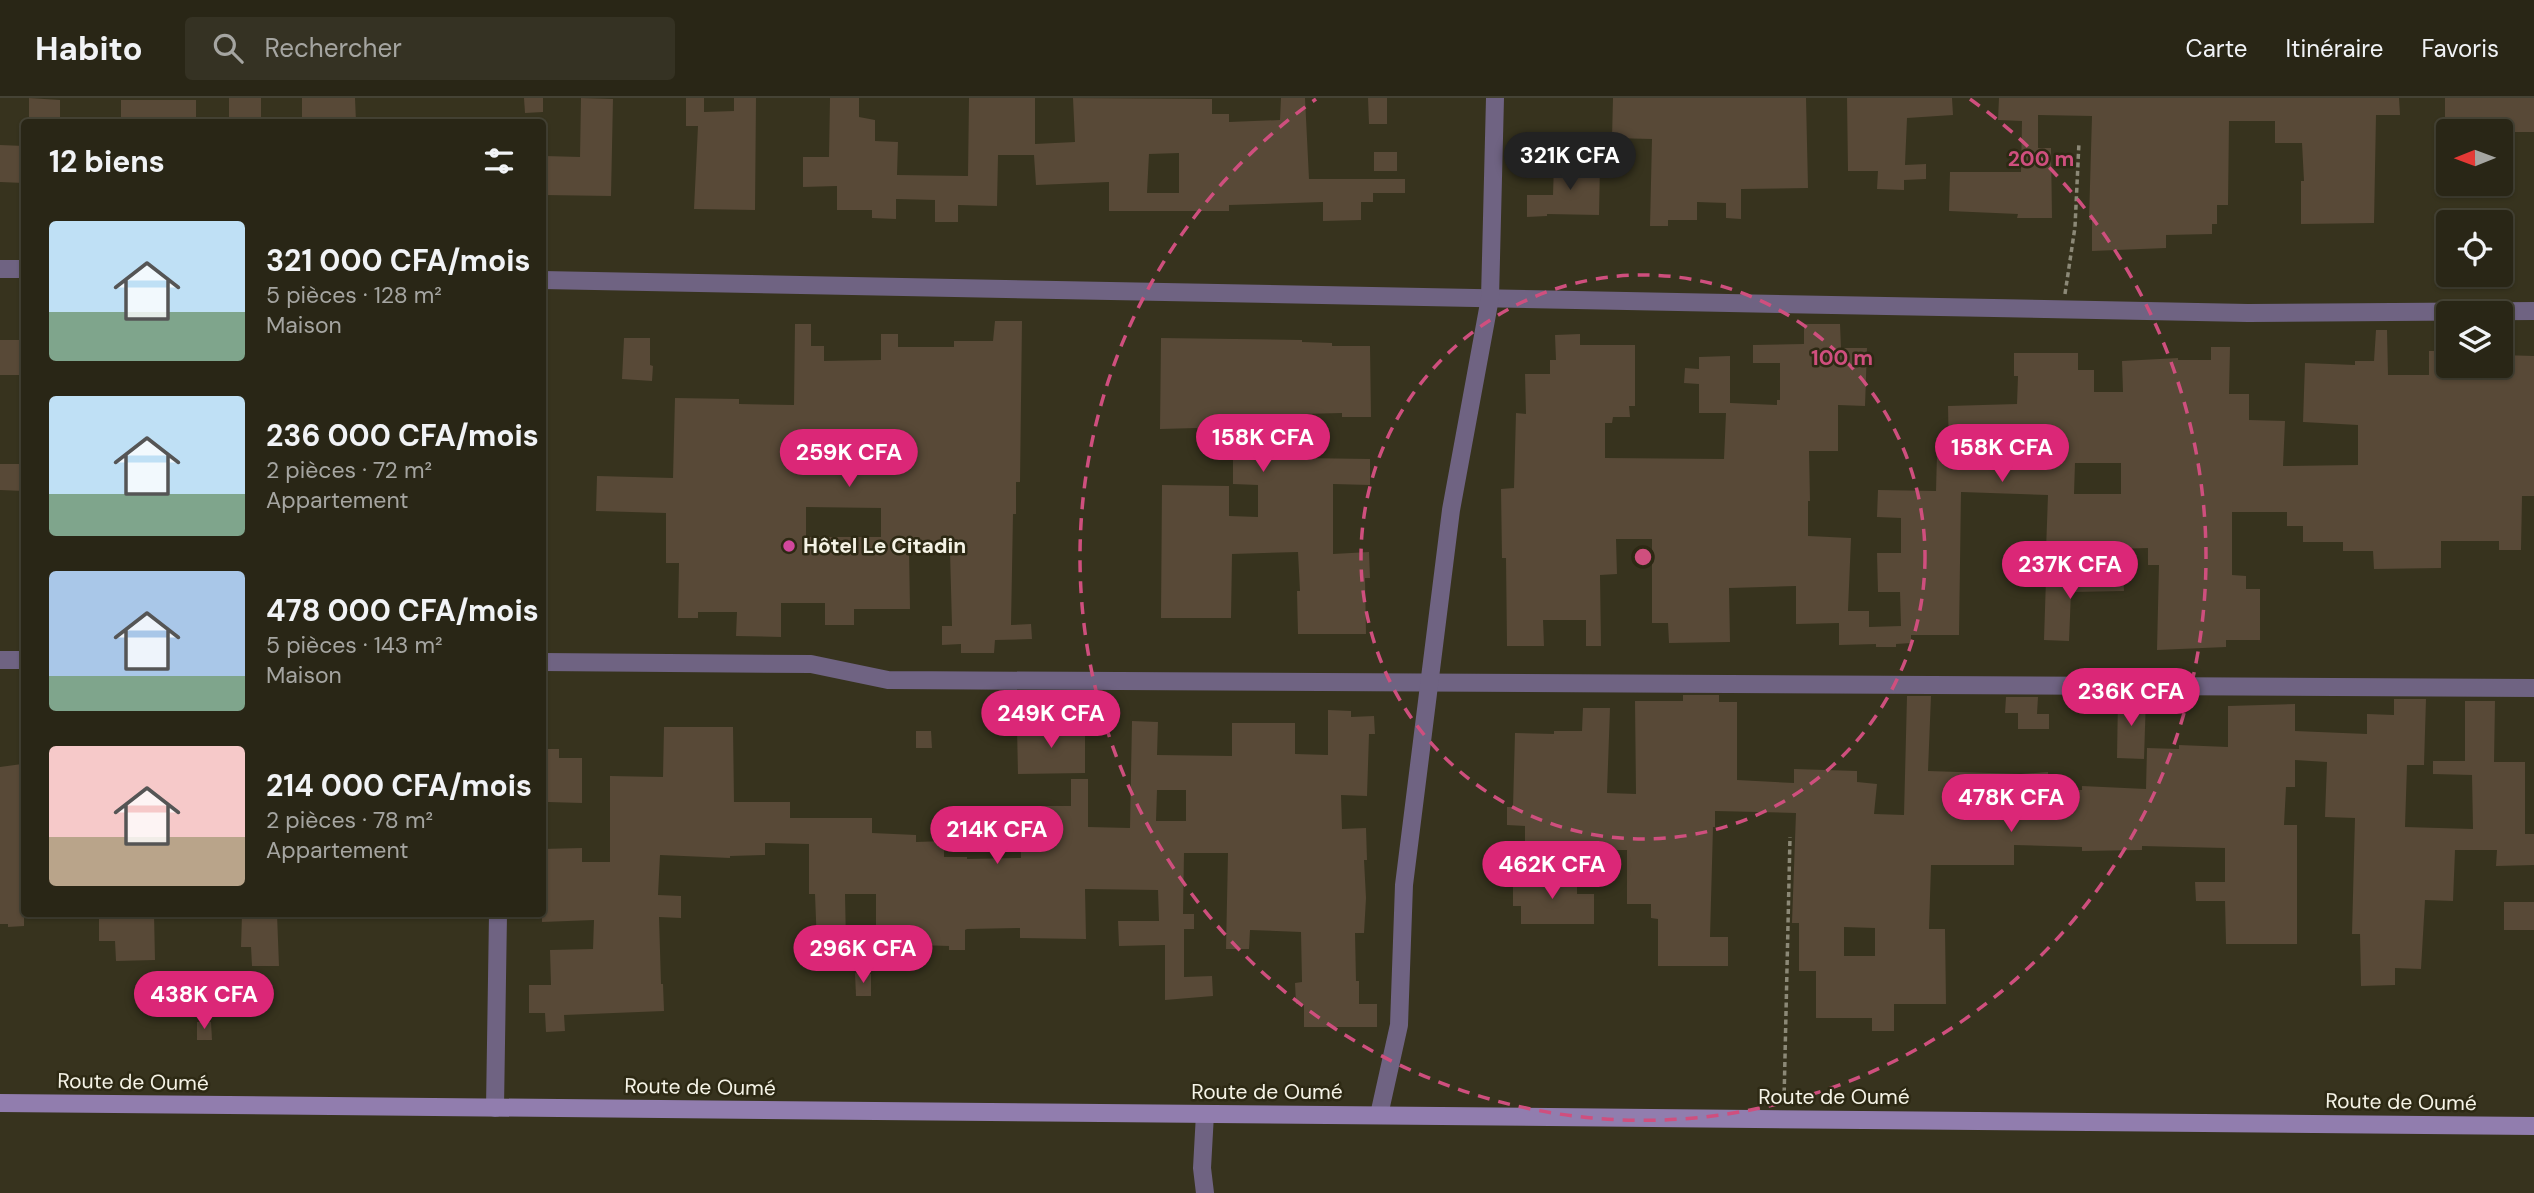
<!DOCTYPE html>
<html lang="fr">
<head>
<meta charset="utf-8">
<style>
  body { margin:0; font-family:"DM Sans",sans-serif; background:#353223; color:#f1f3f6; height:100vh; display:flex; flex-direction:column; font-size:26px; white-space:nowrap }
  * { box-sizing:border-box; margin:0 }
  p { font-size:23px; color:#a5a5a1 }
  .icon { flex:none; width:38px; height:38px; fill:none; stroke:currentColor; stroke-width:2; stroke-linecap:round; stroke-linejoin:round }
  .map { position:relative; flex:1; overflow:hidden }
  .side { position:absolute; left:21px; top:21px; width:525px; height:798px; display:flex; flex-direction:column; background:#292616; border-radius:7px; box-shadow:0 2px 5px #0004,0 0 0 2px #454335 }
  .side>* { flex:none }
  .needle { width:46px; rotate:269deg }
  .fabs { position:absolute; left:2436px; top:21px; display:grid; gap:14px }
  .fabs a { display:grid; place-items:center; width:77px; height:77px; border-radius:7px; background:#292616; box-shadow:0 2px 5px #0004,0 0 0 2px #454335; font-size:35px }
  .price { position:absolute; translate:-50% -60px; padding:0 16px; border-radius:24px; background:#db2777; color:#fff; font-size:23px; line-height:46px; filter:drop-shadow(0 2px 4px #0008) }
  .price::after { content:''; position:absolute; left:50%; top:42px; width:21px; height:16px; margin-left:-10px; background:inherit; clip-path:polygon(0 0,100% 0,50% 100%) }
  .price.active { background:#222; color:#fff }
  ul { padding:0; list-style:none }
  li { display:flex; align-items:center; gap:21px; height:175px; padding:0 28px }
  li span { display:grid; place-items:center; flex:none; width:196px; height:140px; border-radius:7px; color:#555 }
  li>.icon { margin-inline-start:auto }
  span .icon { width:84px; height:84px; fill:#fffc; stroke-width:1 }
  li b { font-size:30px }
  h2 { display:flex; justify-content:space-between; align-items:center; height:84px; padding:0 28px; font-size:30px }
  header { display:flex; align-items:center; gap:42px; box-sizing:border-box; height:98px; padding:0 35px; background:#292616; border-bottom:2px solid #454335 }
  header strong { font-size:33px }
  nav { display:flex; gap:38px; margin-inline-start:auto; font-size:24px }
  .search { width:490px; height:63px; background:#353223; display:flex; align-items:center; gap:18px; box-sizing:border-box; padding:0 24px; border-radius:7px; color:#a5a5a1; font-size:26px }
  .map>svg:first-child { display:block }
  .building { fill:#584937; fill-rule:evenodd }
  .lines { fill:none; stroke-linecap:round; stroke-linejoin:round }
  .path { stroke:#8c8977; stroke-width:3.5; stroke-dasharray:5 3.5; stroke-linecap:butt }
  .street { stroke:#6f6382; stroke-width:18 }
  .secondary { stroke:#917dae; stroke-width:18 }
  .ring { fill:none; stroke:#cf4f7e; stroke-width:3.5; stroke-dasharray:12 9 }
  .hotel-dot { fill:#d1479c; stroke:#2d2914; stroke-width:2.5 }
  .labels { text-anchor:middle; dominant-baseline:central; stroke-width:5; stroke-linejoin:round; paint-order:stroke }
  .poi-label { font-size:21px; font-weight:bold; fill:#f5f3e6; stroke:#2d2914; text-anchor:start }
  .street-label { font-size:21px; fill:#f5f3e6; stroke:#2d2914 }
  .centre { fill:#cf4f7e; stroke:#2d2914; stroke-width:3.5 }
  .ring-label { font-size:21px; text-anchor:middle; font-weight:bold; fill:#cf4f7e; stroke:#2d2914; stroke-width:5; stroke-linejoin:round; paint-order:stroke }
</style>
</head>
<body>
<header>
<strong>Habito</strong>
<div class="search"><svg class="icon" aria-label="search" viewBox="0 0 24 24"><circle cx="10" cy="10" r="6"/><path d="M15 15l6 6"/></svg>Rechercher</div>
<nav><a>Carte</a><a>Itinéraire</a><a>Favoris</a></nav>
</header>
<div class="map">
<svg width="2534" height="1095" viewBox="0 0 2534 1095">
  <rect width="100%" height="100%" fill="#37331e"/>
  <!-- building -->
  <g class="building">
    <polygon points="29,0 60,2 60,23 29,24"/>
    <rect x="229" y="0" width="32" height="24"/>
    <polygon points="302,0 355,0 356,24 302,24"/>
    <polygon points="524,0 543,0 543,14 525,15"/>
    <polygon points="581,0 613,1 611,98 544,97 545,58 580,59"/>
    <polygon points="686,0 704,0 704,14 734,13 734,0 756,0 755,112 694,111 698,28 686,28"/>
    <path d="M830,0H859V19L875,22V43L898,44L897,77L968,78L969,0H1035V46L1075,44L1073,0L1212,1V16H1229V24L1280,22L1281,0H1305L1309,81H1405V95H1373V104H1361V122L1323,123V104L1229,107V113H1109V84L1036,87L1034,57H998L997,108L958,107V124H935V102L896,101V121L872,120V112H837V88L803,89V59H829ZM1179,55V95H1147L1149,56Z"/>
    <polygon points="1368,0 1387,0 1387,26 1369,26"/>
    <polygon points="1613,0 1806,0 1808,90 1741,91 1741,121 1726,120 1726,105 1697,104 1697,122 1668,122 1668,128 1650,128 1652,41 1612,40"/>
    <polygon points="1847,0 1952,0 1953,17 1907,20 1905,67 1926,66 1926,81 1904,82 1904,92 1877,91 1878,73 1848,73"/>
    <polygon points="1999,0 2399,0 2400,17 2376,17 2374,125 2301,126 2301,83 2304,83 2302,45 2275,45 2275,23 2229,23 2228,107 2217,107 2217,126 2212,126 2212,136 2166,137 2166,150 2092,153 2092,122 2089,122 2092,18 2038,17 2038,50 2051,50 2052,120 2017,120 2018,116 1949,113 1950,74 2021,74 2022,23 1998,22"/>
    <polygon points="2445,0 2534,0 2534,34 2510,34 2511,23 2445,23"/>
    <rect x="121" y="2" width="75" height="22"/>
    <polygon points="0,47 24,48 24,85 0,84"/>
    <rect x="1374" y="54" width="23" height="19"/>
    <polygon points="1554,66 1600,66 1599,117 1547,116 1547,118 1527,119 1527,97 1553,97"/>
    <path d="M995,223H1022L1020,384H1016V416H1013L1011,527L1031,526L1032,541L995,542L994,555H961V546L942,547V528H952L950,453L909,452L910,511H854V527H825V505H781V539L736,538L737,514H698V520H678L679,465H666V415L596,413L597,378L673,380L675,300L739,301V306L794,307L795,226H811V248H824V263L881,262V236H898V249H954V243H993ZM806,409L881,410V439H806Z"/>
    <path d="M1804,226H1840L1841,250H1867L1865,308L1838,307V353H1809L1810,403H1808V438L1851,440L1848,513H1869V529L1901,528L1900,494H1878L1877,455H1901V420L1877,419L1878,392L1936,393L1937,356L1949,357L1948,308L2017,306L2018,278H2014V255H2078V272H2094V294H2123L2122,263L2178,260V262H2211V249H2230L2229,296H2249V322L2285,323L2283,368L2358,367V327L2303,324L2305,265L2355,267V263H2374L2376,232H2387L2388,277H2429V253H2448V268H2501V257L2534,258V398H2522L2521,452H2499V443H2441V470L2374,471L2373,453H2343V444H2303V428H2287V414H2232V477L2246,478V491H2260V542H2226V549L2157,552L2159,467H2148V450L2046,453L2048,397L1961,394L1959,537H1911V545L1896,546V549H1876V546L1839,547V525L1796,526V488L1729,490L1730,544L1669,545L1668,525H1652V441H1616L1617,476L1600,477L1601,548H1586V522H1543L1544,548H1507L1506,460H1502L1501,391L1514,390L1516,315L1526,316L1525,276H1550V262H1556L1555,237L1580,236V247H1635V308H1629L1630,319H1613L1612,325H1605V360L1724,361L1726,315H1699V286L1684,285L1685,270L1699,271V259L1730,258V305L1777,307V302H1780V265H1753V247L1804,246ZM2075,365H2121V396H2074Z"/>
    <polygon points="624,240 650,240 650,267 653,268 652,283 622,281"/>
    <polygon points="1161,240 1302,242 1302,244 1332,245 1332,248 1370,248 1371,319 1342,319 1342,315 1301,316 1301,360 1370,361 1370,387 1333,386 1333,456 1369,454 1370,480 1365,480 1366,536 1298,536 1297,493 1300,493 1298,454 1232,456 1231,520 1161,520 1162,387 1229,388 1229,418 1258,419 1258,387 1233,386 1233,329 1160,331"/>
    <rect x="0" y="242" width="24" height="35"/>
    <polygon points="0,366 24,366 24,393 0,392"/>
    <polygon points="2123,479 2124,493 2071,494 2069,543 2044,542 2046,480"/>
    <path d="M1683,597H1719V604H1737V682L1794,685V671L1857,673V684L1877,686L1874,716L1904,717L1907,598H1931L1928,673L2021,676L2048,674V691L2082,692V688L2146,691L2147,650L2179,651V647L2228,649V608L2295,606V633L2367,636V616L2394,617V601H2426L2424,667H2407L2405,729L2473,731L2472,677L2433,676V663H2465V603H2495L2494,664H2525V736H2534V767L2496,768L2497,752H2455L2453,803L2425,802L2421,871L2395,870V887L2361,888L2360,836H2352L2355,720L2325,719L2327,664L2295,662V689H2286L2284,727H2297V846H2226L2225,803H2196L2195,784H2225V750L2142,748V752L2082,753V749L2014,747V767H1931L1929,831H1945L1946,906H1894V933H1872V920H1816V873H1799V825H1792L1796,715L1715,713V729H1713L1710,839H1728V868H1658V821L1651,820V806H1627V752H1609L1610,746L1525,745V728L1507,727V709H1513L1515,635L1554,636V633H1582L1583,610H1610L1607,695L1636,696L1635,603H1683ZM1844,829L1875,830V858H1844Z"/>
    <polygon points="2006,599 2038,599 2037,616 2049,616 2049,631 2018,631 2018,615 2005,615"/>
    <polygon points="2118,599 2146,599 2144,661 2117,660"/>
    <path d="M1328,612L1351,613V619L1374,618L1375,636H1369L1367,698L1341,697L1342,731L1366,730L1367,762H1364L1366,800L1364,835H1355L1356,883H1359V906H1377V929H1304V906H1296L1295,885L1302,884L1301,834L1250,832L1249,851H1226L1228,755H1184L1183,816H1194V831H1184V879L1212,878L1213,898L1165,902V847L1119,848L1118,823H1159L1158,792L1085,791L1086,841L1020,840V830L967,831L965,832V852H949V848L918,847V869L886,870L885,838L876,837V796H845L846,846L817,847L815,796H809V746L765,745V757L730,758V760L660,757L658,797L681,798V820L659,819L661,886H663L664,913L564,917L565,933L546,934L545,915H529V887H551L550,852L593,851L594,822L542,824V751L582,750V764H610V678L663,679L664,629H733L734,704H790V720H872V735L916,737V744L944,743V759H967V761L1021,760L1020,708H1071V681H1088V729L1130,730L1132,623L1158,624L1157,657L1232,658V625H1295V656L1328,657ZM1157,692H1186V723H1156Z"/>
    <polygon points="1085,629 1085,675 1018,676 1017,630"/>
    <polygon points="916,633 931,633 932,650 916,650"/>
    <polygon points="542,651 559,651 559,660 582,660 582,705 548,704 548,686 542,685"/>
    <polygon points="22,666 24,676 24,828 8,829 8,826 0,826 0,669"/>
    <polygon points="1513,777 1577,779 1577,796 1594,796 1594,826 1521,826 1521,808 1513,808"/>
    <rect x="2504" y="804" width="30" height="28"/>
    <polygon points="99,816 154,816 155,862 116,863 115,843 99,843"/>
    <polygon points="242,816 277,816 279,868 252,868 251,849 241,849"/>
    <polygon points="855,875 871,876 871,898 856,898"/>
    <polygon points="197,924 211,924 212,942 197,942"/>
  </g>
  <g class="lines">
    <!-- path -->
    <g class="path">
      <polyline points="2065,196 2075,129 2079,44"/>
      <polyline points="1784,1003 1790,739"/>
    </g>
    <!-- street -->
    <g class="street">
      <polyline points="0,171 24,171"/>
      <polyline points="542,182 2248,215 2534,213"/>
      <polyline points="0,562 24,562"/>
      <polyline points="542,564 811,566 888,582 2534,590"/>
      <polyline points="495,1010 498,816"/>
      <polyline points="1379,1017 1399,927 1404,787 1451,412 1490,200 1495,0"/>
      <polyline points="1205,1095 1202,1070 1205,1016"/>
    </g>
    <!-- secondary -->
    <polyline class="secondary" points="0,1005 2534,1028"/>
  </g>
  <!-- distance rings -->
  <g class="ring">
    <circle cx="1643" cy="459" r="282"/>
    <path d="M1970 1A563 563 0 1 1 1316 1"/>
  </g>
  <!-- markers -->
  <circle class="hotel-dot" cx="789" cy="448" r="7"/>
  <g class="labels">
    <!-- poi labels -->
    <g class="poi-label">
      <text x="803" y="448">Hôtel Le Citadin</text>
    </g>
    <!-- street labels -->
    <g class="street-label">
      <text transform="translate(133 984) rotate(1)">Route de Oumé</text>
      <text transform="translate(700 989) rotate(1)">Route de Oumé</text>
      <text x="1267" y="994">Route de Oumé</text>
      <text x="1834" y="999">Route de Oumé</text>
      <text transform="translate(2401 1004) rotate(1)">Route de Oumé</text>
    </g>
  </g>
  <circle cx="1643" cy="459" r="10" class="centre"/>
  <g class="ring-label">
    <text x="2041" y="68">200 m</text>
    <text x="1842" y="267">100 m</text>
  </g>
</svg>
<div class="fabs">
<a><svg class="needle" viewBox="-14 -14 28 28"><path d="M0-13l5 13h-10z" fill="#e53935"/><path d="M0 13l5-13h-10z" fill="#a5a5a1"/></svg></a>
<a><svg class="icon" aria-label="locate" viewBox="0 0 24 24"><circle cx="12" cy="12" r="6"/><path d="M12 2v4M12 18v4M2 12h4M18 12h4"/></svg></a>
<a><svg class="icon" aria-label="layers" viewBox="0 0 24 24"><path d="M12 4l9 5-9 5-9-5zM3 14l9 5 9-5"/></svg></a>
</div>
<b class="price active" style="left:1570px;top:94px">321K CFA</b>
<b class="price" style="left:1263px;top:376px">158K CFA</b>
<b class="price" style="left:2002px;top:386px">158K CFA</b>
<b class="price" style="left:849px;top:391px">259K CFA</b>
<b class="price" style="left:2070px;top:503px">237K CFA</b>
<b class="price" style="left:2131px;top:630px">236K CFA</b>
<b class="price" style="left:1051px;top:652px">249K CFA</b>
<b class="price" style="left:2011px;top:736px">478K CFA</b>
<b class="price" style="left:997px;top:768px">214K CFA</b>
<b class="price" style="left:1552px;top:803px">462K CFA</b>
<b class="price" style="left:863px;top:887px">296K CFA</b>
<b class="price" style="left:204px;top:933px">438K CFA</b>
<section class="side">
<h2>12 biens<svg class="icon" aria-label="filters" viewBox="0 0 24 24"><path d="M4 7h16M4 17h16"/><circle cx="9" cy="7" r="2"/><circle cx="15" cy="17" r="2"/></svg></h2>
<ul>
<li><span style="background:linear-gradient(#bfe0f5 65%,#7fa58c 0)"><svg class="icon" aria-label="home" viewBox="0 0 24 24"><path d="M3 11l9-7 9 7M6 9v11h12V9"/></svg></span><div><b>321 000 CFA/mois</b><p>5 pièces · 128 m²</p><p>Maison</p></div></li>
<li><span style="background:linear-gradient(#bfe0f5 70%,#7fa58c 0)"><svg class="icon" aria-label="home" viewBox="0 0 24 24"><path d="M3 11l9-7 9 7M6 9v11h12V9"/></svg></span><div><b>236 000 CFA/mois</b><p>2 pièces · 72 m²</p><p>Appartement</p></div></li>
<li><span style="background:linear-gradient(#a9c7e8 75%,#7fa58c 0)"><svg class="icon" aria-label="home" viewBox="0 0 24 24"><path d="M3 11l9-7 9 7M6 9v11h12V9"/></svg></span><div><b>478 000 CFA/mois</b><p>5 pièces · 143 m²</p><p>Maison</p></div></li>
<li><span style="background:linear-gradient(#f6c9c9 65%,#b9a48a 0)"><svg class="icon" aria-label="home" viewBox="0 0 24 24"><path d="M3 11l9-7 9 7M6 9v11h12V9"/></svg></span><div><b>214 000 CFA/mois</b><p>2 pièces · 78 m²</p><p>Appartement</p></div></li>
</ul>
</section>
</div>
</body>
</html>
